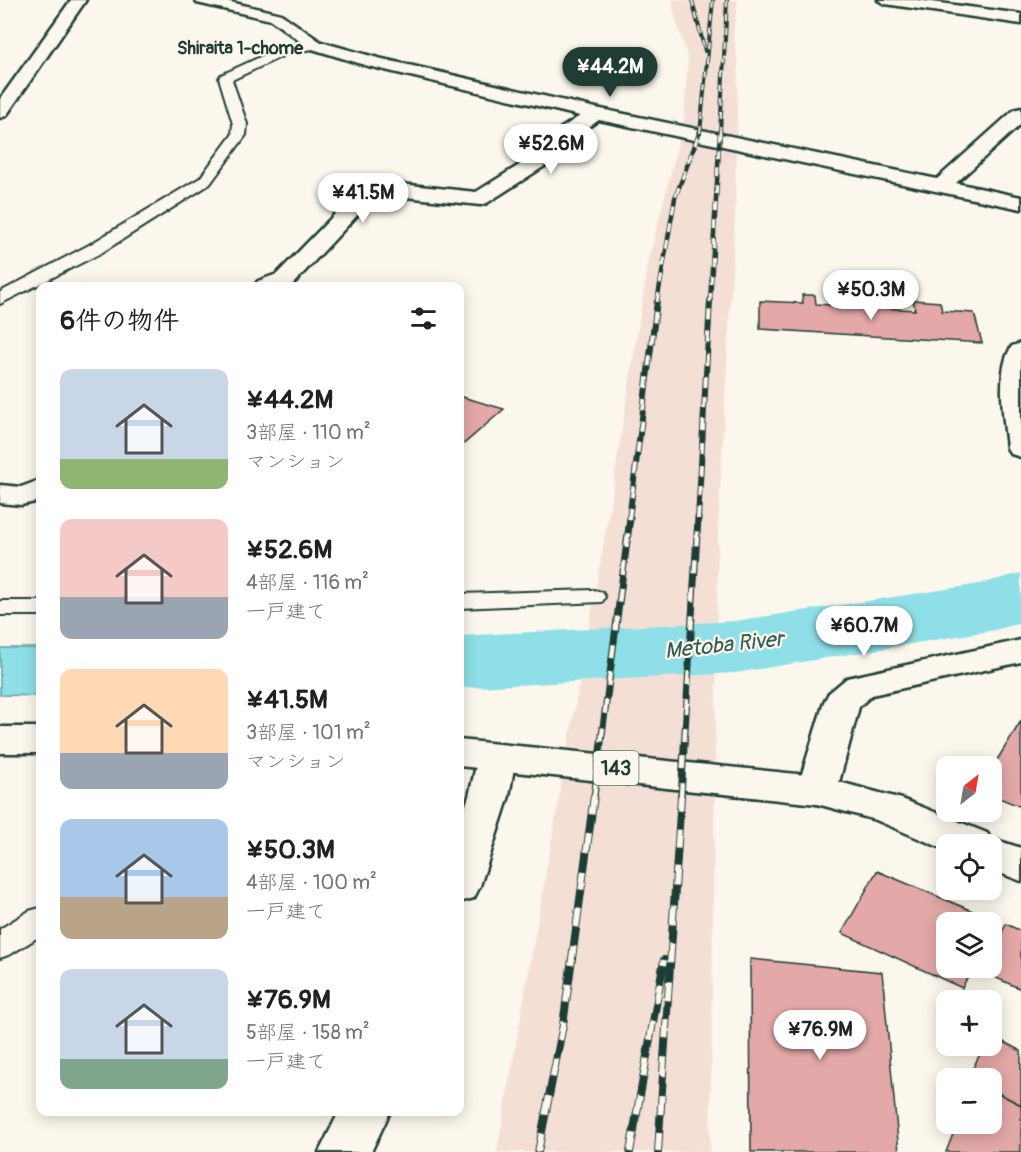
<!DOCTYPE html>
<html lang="ja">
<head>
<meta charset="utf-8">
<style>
  body { margin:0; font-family:Pangolin,"Klee One",sans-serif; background:#f2f2f2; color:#202124; height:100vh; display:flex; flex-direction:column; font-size:22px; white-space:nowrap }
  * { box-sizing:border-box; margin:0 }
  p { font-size:20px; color:#757577 }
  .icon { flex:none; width:33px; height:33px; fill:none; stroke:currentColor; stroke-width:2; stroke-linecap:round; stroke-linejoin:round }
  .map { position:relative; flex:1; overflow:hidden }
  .panel { position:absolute; left:36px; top:282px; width:428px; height:834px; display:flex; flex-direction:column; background:#fff; border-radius:12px; box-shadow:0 3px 15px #0003 }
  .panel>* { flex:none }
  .needle { width:39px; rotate:31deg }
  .controls { position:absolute; left:936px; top:756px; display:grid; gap:12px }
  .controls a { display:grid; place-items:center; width:66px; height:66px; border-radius:12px; background:#fff; box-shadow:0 3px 15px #0003; font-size:30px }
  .price { position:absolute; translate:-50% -51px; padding:0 14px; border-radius:21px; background:#fff; color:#222; font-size:20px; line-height:39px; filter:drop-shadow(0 2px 3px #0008) }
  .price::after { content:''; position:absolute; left:50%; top:36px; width:18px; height:14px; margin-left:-9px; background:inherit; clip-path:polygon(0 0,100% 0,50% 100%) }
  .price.on { background:#1f3d34; color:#fff }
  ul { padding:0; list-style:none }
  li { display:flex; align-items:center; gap:18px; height:150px; padding:0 24px }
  li span { display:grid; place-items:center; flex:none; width:168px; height:120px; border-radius:12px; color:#555 }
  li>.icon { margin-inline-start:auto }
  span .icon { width:72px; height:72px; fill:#fffc; stroke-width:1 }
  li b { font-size:26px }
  h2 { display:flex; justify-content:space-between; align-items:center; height:72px; padding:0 24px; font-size:26px }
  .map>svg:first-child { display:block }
  .built { fill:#f4dfd7 }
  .water { fill:#8edfe7; stroke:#629e9f; stroke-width:1.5 }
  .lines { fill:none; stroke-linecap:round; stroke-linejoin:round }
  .shore { stroke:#4b7e7c; stroke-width:1.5 }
  .river { fill:#8edfe7; fill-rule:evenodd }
  .building { fill:#e3a8a7; stroke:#1f3d34; stroke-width:1.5 }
  .service-casing { stroke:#1f3d34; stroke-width:4 }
  .minor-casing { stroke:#1f3d34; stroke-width:5 }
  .tertiary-casing { stroke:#1f3d34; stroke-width:5 }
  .trunk-casing { stroke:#1f3d34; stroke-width:5 }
  .service { fill:#fbf7ec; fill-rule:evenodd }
  .minor { fill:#fbf7ec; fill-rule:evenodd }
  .tertiary { fill:#fbf7ec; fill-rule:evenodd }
  .trunk { fill:#fbf7ec; fill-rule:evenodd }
  .rail-far4-casing { stroke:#1f3d34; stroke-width:4 }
  .rail-far3-casing { stroke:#1f3d34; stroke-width:4.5 }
  .rail-far2-casing { stroke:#1f3d34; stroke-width:6 }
  .rail-far1-casing { stroke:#1f3d34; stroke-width:7 }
  .rail-casing { stroke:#1f3d34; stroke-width:8 }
  .rail-far4 { stroke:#fbf7ec; stroke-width:2; stroke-dasharray:7; stroke-linecap:butt }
  .rail-far3 { stroke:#fbf7ec; stroke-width:3; stroke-dasharray:9; stroke-linecap:butt }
  .rail-far2 { stroke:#fbf7ec; stroke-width:4; stroke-dasharray:11; stroke-linecap:butt }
  .rail-far1 { stroke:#fbf7ec; stroke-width:4.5; stroke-dasharray:14; stroke-linecap:butt }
  .rail { stroke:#fbf7ec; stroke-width:6; stroke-dasharray:19; stroke-linecap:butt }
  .labels { text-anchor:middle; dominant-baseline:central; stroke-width:4.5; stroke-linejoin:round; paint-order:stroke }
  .far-neighbourhood-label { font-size:18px; font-weight:bold; fill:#1f3d34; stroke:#fbf7ec }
  .shield { fill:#fbf7ec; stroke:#61756b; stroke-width:1.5 }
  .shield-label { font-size:20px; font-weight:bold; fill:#1f3d34 }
  .water-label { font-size:22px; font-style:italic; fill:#355d58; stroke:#fbf7ec }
</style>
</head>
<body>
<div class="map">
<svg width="1021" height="1152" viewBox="0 0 1021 1152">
  <rect width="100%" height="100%" fill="#fbf7ec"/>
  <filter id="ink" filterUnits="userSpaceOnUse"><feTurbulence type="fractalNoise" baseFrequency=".0167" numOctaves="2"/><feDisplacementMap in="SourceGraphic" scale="12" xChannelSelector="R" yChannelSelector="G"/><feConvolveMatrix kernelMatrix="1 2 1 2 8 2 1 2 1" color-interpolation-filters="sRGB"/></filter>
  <g filter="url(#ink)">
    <!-- built -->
    <polygon class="built" points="673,0 738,0 733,33 738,61 735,218 718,529 710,1152 497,1152 607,524 649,259 684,120 688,59 673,10"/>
    <!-- water -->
    <g class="water">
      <polygon points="731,642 459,680 459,648"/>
      <polygon points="0,648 40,648 40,696 0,695"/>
    </g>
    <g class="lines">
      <!-- shore -->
      <polyline class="shore" points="459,654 578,651 581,654 579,657 459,674"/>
      <!-- river -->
      <polygon class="river" points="1021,573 1021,623 995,630 735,673 459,688 459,636 735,621 980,584"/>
    </g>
    <!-- building -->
    <g class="building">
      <polygon points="802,295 815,295 816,304 915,310 913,300 940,302 942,311 974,313 982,343 760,329 760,301 803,303"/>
      <polygon points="459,396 504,409 459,448"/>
      <polygon points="1021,721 1021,807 992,795 992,768"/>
      <polygon points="877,871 994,920 992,925 992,922 946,922 946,968 972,968 962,988 842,933"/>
      <polygon points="1006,924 1021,931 1021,989 983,972 985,968 992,968 992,954"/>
      <polygon points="750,959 882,972 899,1152 751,1152"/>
      <polygon points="992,1036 1021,1051 1021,1105 992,1090 992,1078 968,1078 984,1046 992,1046"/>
      <polygon points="992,1090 1021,1105 1021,1152 946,1152 957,1124 992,1124"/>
    </g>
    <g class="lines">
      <!-- service casing -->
      <g class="service-casing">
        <g id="service">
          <polygon points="315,41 321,45 319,48 289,53 232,80 247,124 246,135 210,184 101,253 0,304 0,292 89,245 200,178 232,135 233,124 219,78 221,75 282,47"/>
          <polygon points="593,590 602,592 605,597 602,602 459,608 459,594"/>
          <rect x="0" y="601" width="40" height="14"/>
          <polygon points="40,908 40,936 11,954 0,958 0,929 29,911"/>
        </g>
      </g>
      <!-- minor casing -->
      <g class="minor-casing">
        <g id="minor">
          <polygon points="195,0 222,0 281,14 321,42 378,58 596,108 937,179 1014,110 1021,108 1021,124 956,183 1021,197 1021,209 599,120 566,142 551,162 487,203 480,205 377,194 293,284 287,286 254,286 258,281 277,274 365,183 372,181 476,192 537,154 552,134 580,116 368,66 309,48 271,20 197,3"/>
          <polygon points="878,0 917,0 1021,14 1021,24 885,4"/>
          <path d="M1021,343V457L1011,454L1007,448C1004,419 995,370 1012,346Z"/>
          <polygon points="40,480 40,501 21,505 0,503 0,485 21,487"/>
          <polygon points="1021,640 1021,662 872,695 859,707 837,790 831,800 817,804 803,800 797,790 824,702 829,693 847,678"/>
          <polygon points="497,744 511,748 516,757 509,796 480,886 474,898 459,902 459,825 469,796 478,757 483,748"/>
          <polygon points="339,1112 390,1112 371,1152 319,1152"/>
        </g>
      </g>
      <!-- tertiary casing -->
      <g class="tertiary-casing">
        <polygon id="tertiary" points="71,0 86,0 6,116 0,118 0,99"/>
      </g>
      <!-- trunk casing -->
      <g class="trunk-casing">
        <g id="trunk">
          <rect x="0" y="727" width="40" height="26"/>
          <polygon points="459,740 817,776 902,799 987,833 990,838 1021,848 1021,881 992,870 992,844 946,844 946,850 876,820 817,804 459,766"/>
        </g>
      </g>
      <!-- service -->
      <use href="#service" class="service"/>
      <!-- minor -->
      <use href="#minor" class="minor"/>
      <!-- tertiary -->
      <use href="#tertiary" class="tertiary"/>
      <!-- trunk -->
      <use href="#trunk" class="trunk"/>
      <!-- rail-far4 casing -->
      <g class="rail-far4-casing">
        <g id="rail-far4">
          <polyline points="692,0 705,51"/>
          <polyline points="700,133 713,0"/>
          <polyline points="720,133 727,0"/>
        </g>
      </g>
      <!-- rail-far3 casing -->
      <g class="rail-far3-casing">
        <g id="rail-far3">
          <polyline points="657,302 675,198 700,131"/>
          <polyline points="710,302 720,131"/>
        </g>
      </g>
      <!-- rail-far2 casing -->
      <g class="rail-far2-casing">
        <g id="rail-far2">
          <polyline points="629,519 657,301"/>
          <polyline points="698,519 710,301"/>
        </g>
      </g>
      <!-- rail-far1 casing -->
      <g class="rail-far1-casing">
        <g id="rail-far1">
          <polyline points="594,797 630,518"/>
          <polyline points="681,797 698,518"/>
        </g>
      </g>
      <!-- rail casing -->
      <g class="rail-casing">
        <g id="rail">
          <polyline points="538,1152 563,1025 594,796"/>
          <polyline points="630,1152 664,960"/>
          <polyline points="658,1152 681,796"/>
        </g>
      </g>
      <!-- rail-far4 -->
      <use href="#rail-far4" class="rail-far4"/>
      <!-- rail-far3 -->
      <use href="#rail-far3" class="rail-far3"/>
      <!-- rail-far2 -->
      <use href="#rail-far2" class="rail-far2"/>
      <!-- rail-far1 -->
      <use href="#rail-far1" class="rail-far1"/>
      <!-- rail -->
      <use href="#rail" class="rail"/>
    </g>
  </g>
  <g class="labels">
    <!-- far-neighbourhood labels -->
    <g class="far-neighbourhood-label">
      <text x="240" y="48">Shiraita 1-chome</text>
    </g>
    <!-- shield labels -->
    <rect class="shield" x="593.5" y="751" width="45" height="34" rx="4.5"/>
    <g class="shield-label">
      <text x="616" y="768">143</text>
    </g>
    <!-- water labels -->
    <g class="water-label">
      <text transform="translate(724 645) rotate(-6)">Metoba River</text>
    </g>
  </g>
</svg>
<div class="controls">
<a><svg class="needle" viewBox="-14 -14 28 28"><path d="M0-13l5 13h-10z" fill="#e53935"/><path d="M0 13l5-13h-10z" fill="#757577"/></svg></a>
<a><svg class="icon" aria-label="locate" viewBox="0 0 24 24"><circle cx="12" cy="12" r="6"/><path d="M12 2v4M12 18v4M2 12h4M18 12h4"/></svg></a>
<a><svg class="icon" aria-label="layers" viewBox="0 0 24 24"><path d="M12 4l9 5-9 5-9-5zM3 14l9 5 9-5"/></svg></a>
<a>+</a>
<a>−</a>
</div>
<b class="price on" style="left:610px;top:98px">¥44.2M</b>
<b class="price" style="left:551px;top:175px">¥52.6M</b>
<b class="price" style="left:363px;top:224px">¥41.5M</b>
<b class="price" style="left:871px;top:321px">¥50.3M</b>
<b class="price" style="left:864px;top:657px">¥60.7M</b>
<b class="price" style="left:820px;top:1061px">¥76.9M</b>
<section class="panel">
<h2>6件の物件<svg class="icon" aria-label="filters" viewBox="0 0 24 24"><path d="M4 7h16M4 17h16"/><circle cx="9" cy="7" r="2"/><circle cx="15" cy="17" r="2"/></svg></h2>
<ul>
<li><span style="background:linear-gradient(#c9d6e8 75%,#8fb573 0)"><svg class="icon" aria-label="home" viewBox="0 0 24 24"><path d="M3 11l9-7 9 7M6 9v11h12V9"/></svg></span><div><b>¥44.2M</b><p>3部屋 · 110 m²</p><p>マンション</p></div></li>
<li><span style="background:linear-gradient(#f6c9c9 65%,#9aa5b1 0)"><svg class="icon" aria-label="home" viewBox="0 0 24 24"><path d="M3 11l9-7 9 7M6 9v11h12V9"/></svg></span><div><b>¥52.6M</b><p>4部屋 · 116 m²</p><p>一戸建て</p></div></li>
<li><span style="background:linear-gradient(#ffd9b3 70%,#9aa5b1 0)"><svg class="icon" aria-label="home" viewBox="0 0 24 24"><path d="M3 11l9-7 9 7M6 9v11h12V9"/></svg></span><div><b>¥41.5M</b><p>3部屋 · 101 m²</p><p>マンション</p></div></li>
<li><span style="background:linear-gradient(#a9c7e8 65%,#b9a48a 0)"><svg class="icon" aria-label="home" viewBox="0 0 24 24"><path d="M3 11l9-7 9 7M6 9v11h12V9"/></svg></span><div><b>¥50.3M</b><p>4部屋 · 100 m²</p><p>一戸建て</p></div></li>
<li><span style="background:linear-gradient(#c9d6e8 75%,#7fa58c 0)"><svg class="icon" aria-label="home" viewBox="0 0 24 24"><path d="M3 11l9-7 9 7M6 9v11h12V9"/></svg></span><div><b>¥76.9M</b><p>5部屋 · 158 m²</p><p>一戸建て</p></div></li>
</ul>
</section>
</div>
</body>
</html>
